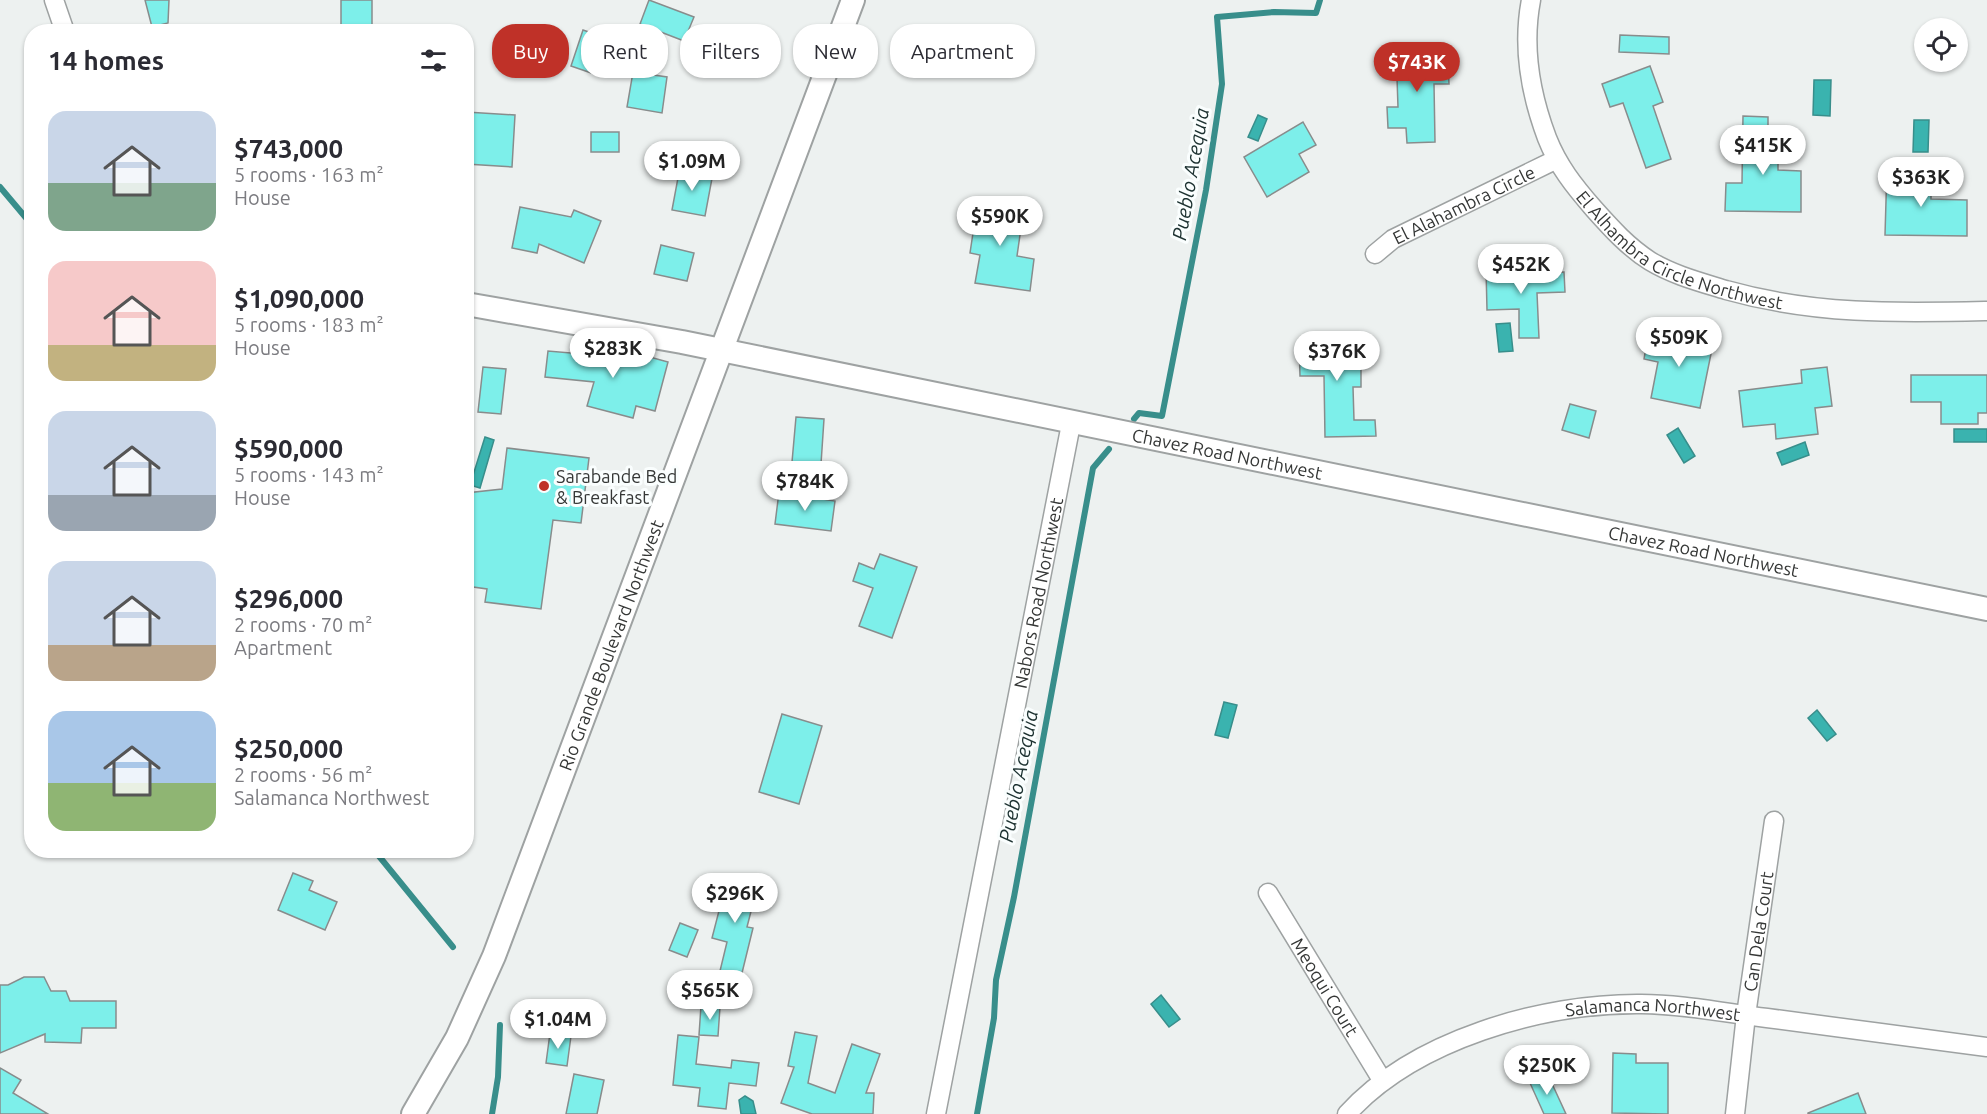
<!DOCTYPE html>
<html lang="en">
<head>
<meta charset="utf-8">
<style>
  body { margin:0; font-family:Ubuntu,sans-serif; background:#f2f2f3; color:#2b2b33; height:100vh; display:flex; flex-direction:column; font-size:22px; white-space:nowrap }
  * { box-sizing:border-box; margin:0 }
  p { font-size:20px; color:#7c7c81 }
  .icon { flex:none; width:33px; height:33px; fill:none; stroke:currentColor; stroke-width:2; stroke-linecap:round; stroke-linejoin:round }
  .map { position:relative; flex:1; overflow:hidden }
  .details { position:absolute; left:24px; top:24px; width:450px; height:834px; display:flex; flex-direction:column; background:#fff; border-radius:24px; box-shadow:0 2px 4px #0004 }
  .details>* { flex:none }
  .hud { position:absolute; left:492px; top:24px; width:570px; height:54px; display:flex; gap:12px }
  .buttons { position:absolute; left:1914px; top:18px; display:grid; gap:12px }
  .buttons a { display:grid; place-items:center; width:54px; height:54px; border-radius:50%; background:#fff; box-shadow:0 2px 4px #0004; font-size:30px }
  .price { position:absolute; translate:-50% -51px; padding:0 14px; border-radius:21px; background:#fff; color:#222; font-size:20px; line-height:39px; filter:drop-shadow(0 2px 3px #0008) }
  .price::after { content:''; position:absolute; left:50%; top:36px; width:18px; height:14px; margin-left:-9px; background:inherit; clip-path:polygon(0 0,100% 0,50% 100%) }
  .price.current { background:#bf3128; color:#fff }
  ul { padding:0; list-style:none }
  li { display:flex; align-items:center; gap:18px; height:150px; padding:0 24px }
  li span { display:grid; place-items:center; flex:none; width:168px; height:120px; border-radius:18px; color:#555 }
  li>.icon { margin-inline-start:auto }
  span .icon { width:72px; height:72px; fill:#fffc; stroke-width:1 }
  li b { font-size:26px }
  h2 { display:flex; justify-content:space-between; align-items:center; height:72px; padding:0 24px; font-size:26px }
  .tag { padding:0 21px; border-radius:24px; background:#fff; box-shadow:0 2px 4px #0004; font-size:21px; line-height:54px }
  .tag.current { background:#bf3128; color:#fff }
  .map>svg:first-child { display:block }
  .water { fill:#3ab3af; stroke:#388e8b; stroke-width:1.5 }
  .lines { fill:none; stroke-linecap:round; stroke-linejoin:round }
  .stream { stroke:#388e8b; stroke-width:6 }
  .building { fill:#7defea; stroke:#888c8c; stroke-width:1.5 }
  .minor-casing { stroke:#9ea2a2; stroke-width:21 }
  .tertiary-casing { stroke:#9ea2a2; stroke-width:26 }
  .minor { stroke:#fff; stroke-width:18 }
  .tertiary { stroke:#fff; stroke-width:22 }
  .poi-dot { fill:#bf3128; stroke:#fafefe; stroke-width:2 }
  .labels { text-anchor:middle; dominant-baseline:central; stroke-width:6; stroke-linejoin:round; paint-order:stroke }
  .street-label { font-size:18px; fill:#353736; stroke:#fafefe }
  .poi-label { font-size:18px; fill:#353736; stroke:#fafefe; text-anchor:start }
  .water-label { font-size:20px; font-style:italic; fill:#1c3130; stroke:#fafefe }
</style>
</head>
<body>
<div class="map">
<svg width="1987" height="1114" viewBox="0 0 1987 1114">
  <rect width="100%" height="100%" fill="#edf1f0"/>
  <!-- water -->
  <g class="water">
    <polygon points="1814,80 1831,80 1830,116 1813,115"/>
    <polygon points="1258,115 1267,119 1258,141 1248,137"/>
    <polygon points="1914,120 1929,120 1928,152 1913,152"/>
    <polygon points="1510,323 1513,351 1499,352 1496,324"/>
    <polygon points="1678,428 1695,456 1684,463 1667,435"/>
    <rect x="1954" y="429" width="33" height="13"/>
    <polygon points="485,437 494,440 480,488 470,485"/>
    <polygon points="1805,442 1809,455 1782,465 1777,453"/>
    <polygon points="1224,702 1237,705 1228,738 1215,735"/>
    <polygon points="1817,710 1836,734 1827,741 1808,718"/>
    <polygon points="1161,995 1180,1019 1169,1027 1151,1004"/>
    <polygon points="745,1096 753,1101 756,1114 741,1114 739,1100"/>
  </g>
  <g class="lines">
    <!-- stream -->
    <g class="stream">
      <polyline points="0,187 32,225"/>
      <polyline points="1134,419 1139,413 1162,416 1206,190 1222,84 1217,17 1274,12 1316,13 1320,0"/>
      <polyline points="374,850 453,947"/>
      <polyline points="492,1114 498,1077 500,1025"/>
      <polyline points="977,1114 994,1018 996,980 1014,897 1093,468 1109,449"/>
    </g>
  </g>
  <!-- building -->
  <g class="building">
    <polygon points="145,0 169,0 168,23 152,27"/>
    <rect x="341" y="0" width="31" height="32"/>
    <polygon points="649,0 694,17 684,41 640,24"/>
    <polygon points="583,30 609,39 597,75 571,66"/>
    <polygon points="1620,35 1669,37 1669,54 1619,52"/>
    <polygon points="1435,47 1435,62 1448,62 1449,84 1434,84 1435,142 1407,143 1406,128 1388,128 1387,107 1398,107 1396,48"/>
    <polygon points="1650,66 1663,102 1653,106 1671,159 1646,168 1623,103 1610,107 1602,84"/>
    <polygon points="633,72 667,77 662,113 627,107"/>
    <polygon points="466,112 515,115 512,167 466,164"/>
    <polygon points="1743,116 1768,117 1768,152 1778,153 1778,170 1801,171 1801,212 1725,211 1726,183 1742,183"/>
    <polygon points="1303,122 1316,145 1299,154 1309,172 1267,197 1244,157"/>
    <rect x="591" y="132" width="28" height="20"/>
    <polygon points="680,167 713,173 705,216 672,210"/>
    <polygon points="1887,167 1912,167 1912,181 1931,182 1931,199 1967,200 1967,236 1885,235"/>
    <polygon points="978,200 1024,207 1017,256 1034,259 1030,291 975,283 980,255 970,253"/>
    <polygon points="520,207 571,217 574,210 601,221 584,263 539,244 537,253 512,248"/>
    <polygon points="661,245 694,253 687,281 654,274"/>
    <polygon points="1486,268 1506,268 1506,273 1564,272 1565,292 1537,293 1539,338 1519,338 1519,309 1487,310"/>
    <polygon points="1649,331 1713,344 1700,408 1651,398 1658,362 1644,359"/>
    <polygon points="1361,338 1361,387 1353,387 1354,420 1375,420 1376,436 1325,437 1324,376 1300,376 1299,339"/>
    <polygon points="617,348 668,362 655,411 636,406 633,418 587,406 594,382 545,377 548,351 594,355 614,361"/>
    <polygon points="483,367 506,369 501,414 478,412"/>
    <polygon points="1827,367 1832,406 1815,408 1818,434 1776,439 1775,424 1743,427 1739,391 1802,383 1801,370"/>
    <polygon points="1911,375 1987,375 1987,413 1978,413 1978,424 1941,424 1941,402 1911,402"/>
    <polygon points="1570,404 1596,411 1589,438 1562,430"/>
    <polygon points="796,417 824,419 821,464 792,462"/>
    <polygon points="507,448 589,458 581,523 553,520 541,609 485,602 487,589 466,586 466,493 502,489"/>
    <polygon points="779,492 835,501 831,531 775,524"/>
    <polygon points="880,554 917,567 892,638 859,626 873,588 853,581 859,563 874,569"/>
    <polygon points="782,714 822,726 799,804 759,792"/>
    <polygon points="293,873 313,881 309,890 337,902 325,930 278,910"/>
    <polygon points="728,876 758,884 747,927 753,928 741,977 720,971 727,942 712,938"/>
    <polygon points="680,923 698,930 687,957 669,950"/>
    <polygon points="24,977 44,977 51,991 66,991 70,1001 116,1001 116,1028 82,1028 81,1043 45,1042 45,1034 0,1053 0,985 8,985"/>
    <polygon points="701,1006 720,1007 718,1036 699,1035"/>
    <polygon points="795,1032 817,1036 808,1083 835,1093 852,1044 880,1054 866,1093 874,1093 873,1114 812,1114 781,1103 794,1067 788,1066"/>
    <polygon points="550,1033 571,1036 567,1066 546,1063"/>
    <polygon points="678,1035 699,1037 696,1064 731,1068 732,1060 759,1063 756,1086 729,1083 726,1109 698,1106 700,1088 673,1085"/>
    <polygon points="1613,1053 1636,1054 1636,1063 1668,1063 1668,1114 1612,1113"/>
    <polygon points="0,1068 21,1080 13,1093 48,1114 0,1114"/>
    <polygon points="574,1074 604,1080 597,1114 566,1114"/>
    <polygon points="1548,1075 1566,1114 1544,1114 1530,1083"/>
    <polygon points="1858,1093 1866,1114 1808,1114 1808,1113"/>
  </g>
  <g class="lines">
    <!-- minor casing -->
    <g class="minor-casing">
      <g id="minor">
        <polyline points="54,0 65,32"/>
        <path id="s1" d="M1531,0C1522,47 1530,93 1547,138C1558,166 1574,186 1594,209C1611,228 1628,247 1650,261C1673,275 1700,282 1726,290C1815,315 1896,313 1987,311"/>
        <path id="s2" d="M1375,254L1393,239L1555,160"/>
        <path id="s3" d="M1268,893L1382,1080"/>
        <path id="s4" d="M936,1114L1071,424"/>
        <path id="s5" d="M1347,1114C1414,1040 1542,1003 1641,1004C1682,1004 1725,1013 1767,1018C1840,1028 1914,1037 1987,1047"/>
        <path id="s6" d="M1735,1114L1746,1015L1774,821"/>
      </g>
    </g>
    <!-- tertiary casing -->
    <g class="tertiary-casing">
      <g id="tertiary">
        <path id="s7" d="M466,304L682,342L1987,609"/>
        <path id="s8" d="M413,1114L457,1038L494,956L853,0"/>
      </g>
    </g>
    <!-- minor -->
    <use href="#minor" class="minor"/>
    <!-- tertiary -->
    <use href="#tertiary" class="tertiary"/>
  </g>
  <!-- markers -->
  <circle class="poi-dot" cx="544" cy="486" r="6"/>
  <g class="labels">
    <!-- street labels -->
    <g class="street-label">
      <text stroke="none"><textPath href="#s2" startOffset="102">El Alahambra Circle</textPath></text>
      <text stroke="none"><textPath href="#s1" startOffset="324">El Alhambra Circle Northwest</textPath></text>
      <text stroke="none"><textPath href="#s7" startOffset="776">Chavez Road Northwest</textPath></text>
      <text stroke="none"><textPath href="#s7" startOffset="1262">Chavez Road Northwest</textPath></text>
      <text stroke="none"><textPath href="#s4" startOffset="531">Nabors Road Northwest</textPath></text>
      <text stroke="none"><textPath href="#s8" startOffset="510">Rio Grande Boulevard Northwest</textPath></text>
      <text stroke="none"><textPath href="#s6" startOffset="184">Can Dela Court</textPath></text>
      <text stroke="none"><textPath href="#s3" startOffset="110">Meoqui Court</textPath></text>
      <text stroke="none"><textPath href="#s5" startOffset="334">Salamanca Northwest</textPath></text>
    </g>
    <!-- poi labels -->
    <g class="poi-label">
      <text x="556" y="476">Sarabande Bed<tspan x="556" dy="21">&amp; Breakfast</tspan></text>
    </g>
    <!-- water labels -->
    <g class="water-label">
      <text transform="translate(1190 174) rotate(-80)">Pueblo Acequia</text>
      <text transform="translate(1018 776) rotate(-79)">Pueblo Acequia</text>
    </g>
  </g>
</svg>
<div class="buttons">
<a><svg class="icon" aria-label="locate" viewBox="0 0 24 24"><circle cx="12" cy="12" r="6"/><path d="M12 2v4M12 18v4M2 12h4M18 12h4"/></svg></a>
</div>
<b class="price current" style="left:1417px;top:93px">$743K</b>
<b class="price" style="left:1763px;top:176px">$415K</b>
<b class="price" style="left:692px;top:192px">$1.09M</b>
<b class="price" style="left:1921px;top:208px">$363K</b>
<b class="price" style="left:1000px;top:247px">$590K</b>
<b class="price" style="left:1521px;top:295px">$452K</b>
<b class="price" style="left:1679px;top:368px">$509K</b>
<b class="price" style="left:613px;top:379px">$283K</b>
<b class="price" style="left:1337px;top:382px">$376K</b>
<b class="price" style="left:805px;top:512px">$784K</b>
<b class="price" style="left:735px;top:924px">$296K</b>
<b class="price" style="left:710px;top:1021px">$565K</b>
<b class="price" style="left:558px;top:1050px">$1.04M</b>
<b class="price" style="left:1547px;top:1096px">$250K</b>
<div class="hud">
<a class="tag current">Buy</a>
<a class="tag">Rent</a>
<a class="tag">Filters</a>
<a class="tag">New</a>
<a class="tag">Apartment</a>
</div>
<section class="details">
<h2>14 homes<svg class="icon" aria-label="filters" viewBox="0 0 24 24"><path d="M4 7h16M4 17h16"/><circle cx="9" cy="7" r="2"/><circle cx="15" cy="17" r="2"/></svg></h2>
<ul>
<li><span style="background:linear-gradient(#c9d6e8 60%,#7fa58c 0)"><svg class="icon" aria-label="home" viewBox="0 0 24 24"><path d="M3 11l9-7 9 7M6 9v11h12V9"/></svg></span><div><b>$743,000</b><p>5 rooms · 163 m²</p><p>House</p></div></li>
<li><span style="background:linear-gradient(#f6c9c9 70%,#c2b280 0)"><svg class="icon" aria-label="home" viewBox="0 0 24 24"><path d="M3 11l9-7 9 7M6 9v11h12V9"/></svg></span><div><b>$1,090,000</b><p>5 rooms · 183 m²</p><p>House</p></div></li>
<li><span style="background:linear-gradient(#c9d6e8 70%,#9aa5b1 0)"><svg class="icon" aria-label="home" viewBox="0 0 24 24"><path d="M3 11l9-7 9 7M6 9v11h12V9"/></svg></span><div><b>$590,000</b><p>5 rooms · 143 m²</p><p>House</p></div></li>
<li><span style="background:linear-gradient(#c9d6e8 70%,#b9a48a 0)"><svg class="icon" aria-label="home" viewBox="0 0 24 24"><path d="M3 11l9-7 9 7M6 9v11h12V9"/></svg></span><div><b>$296,000</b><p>2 rooms · 70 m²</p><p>Apartment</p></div></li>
<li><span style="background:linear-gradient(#a9c7e8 60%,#8fb573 0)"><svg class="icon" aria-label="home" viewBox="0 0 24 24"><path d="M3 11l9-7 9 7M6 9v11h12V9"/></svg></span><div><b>$250,000</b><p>2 rooms · 56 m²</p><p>Salamanca Northwest</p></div></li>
</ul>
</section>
</div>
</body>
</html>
